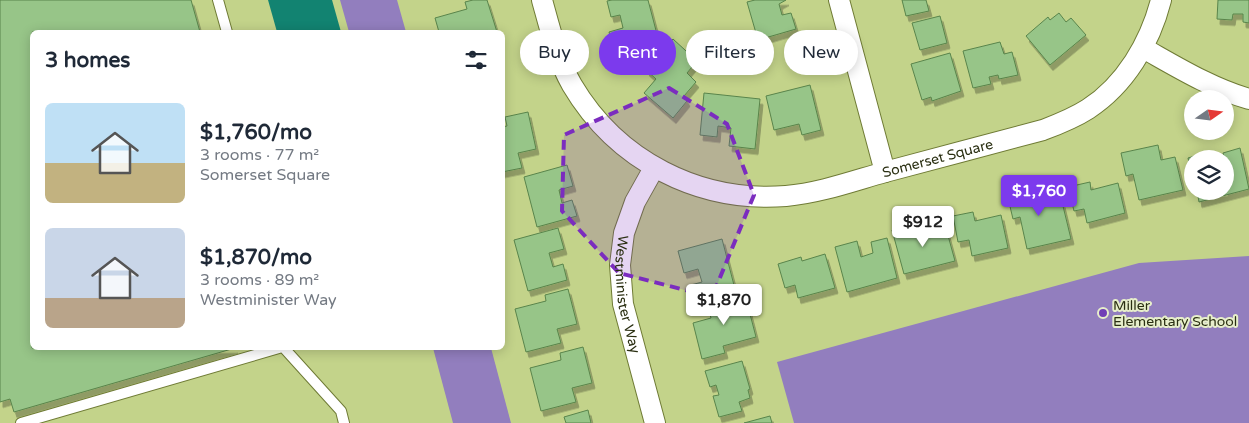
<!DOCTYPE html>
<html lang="en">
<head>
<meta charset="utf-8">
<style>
  body { margin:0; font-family:"Varela Round",sans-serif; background:#f2f2f3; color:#1f2937; height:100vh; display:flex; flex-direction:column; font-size:19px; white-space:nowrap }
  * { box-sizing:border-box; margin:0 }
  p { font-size:16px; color:#747a83 }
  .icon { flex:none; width:28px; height:28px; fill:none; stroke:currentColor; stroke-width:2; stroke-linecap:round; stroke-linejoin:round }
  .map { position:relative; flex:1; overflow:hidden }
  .sheet { position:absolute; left:30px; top:30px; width:475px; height:320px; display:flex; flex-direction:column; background:#fff; border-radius:8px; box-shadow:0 2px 12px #0003 }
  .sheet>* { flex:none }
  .guide { position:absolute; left:520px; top:30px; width:475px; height:45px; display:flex; gap:10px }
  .needle { width:32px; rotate:76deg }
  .buttons { position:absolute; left:1184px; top:90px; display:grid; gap:10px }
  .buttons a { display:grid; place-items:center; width:50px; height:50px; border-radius:50%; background:#fff; box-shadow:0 2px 12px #0003; font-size:25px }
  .price { position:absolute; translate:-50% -42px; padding:0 11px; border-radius:5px; background:#fff; color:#222; font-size:16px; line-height:32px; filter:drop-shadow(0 1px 2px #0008) }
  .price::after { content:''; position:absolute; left:50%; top:30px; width:15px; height:11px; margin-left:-8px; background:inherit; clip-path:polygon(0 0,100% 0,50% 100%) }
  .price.active { background:#7c3aed; color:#fff }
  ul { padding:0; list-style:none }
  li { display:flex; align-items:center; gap:15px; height:125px; padding:0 15px }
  li span { display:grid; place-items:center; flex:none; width:140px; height:100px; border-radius:8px; color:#555 }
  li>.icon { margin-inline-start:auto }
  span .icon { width:60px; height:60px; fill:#fffc; stroke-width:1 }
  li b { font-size:21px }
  h2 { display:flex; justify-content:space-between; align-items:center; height:60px; padding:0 15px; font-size:21px }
  .tag { padding:0 18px; border-radius:22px; background:#fff; box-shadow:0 2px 12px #0003; font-size:18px; line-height:45px }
  .tag.active { background:#7c3aed; color:#fff }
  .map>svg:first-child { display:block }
  .forest { fill:#927ebe }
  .water { fill:#128371 }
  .building { fill:#97c588; stroke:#59844b; filter:url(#shadow) }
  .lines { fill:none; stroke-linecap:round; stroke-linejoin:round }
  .lane-casing { stroke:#6f7b35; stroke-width:12 }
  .street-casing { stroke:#6f7b35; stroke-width:22 }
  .lane { stroke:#fff; stroke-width:10 }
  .street { stroke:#fff; stroke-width:20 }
  .marked { fill:#7b2cbf; fill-opacity:0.2; stroke:#7b2cbf; stroke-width:4; stroke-dasharray:10 6; stroke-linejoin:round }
  .poi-dot { fill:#703fb6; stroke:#e7efcb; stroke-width:2 }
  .labels { text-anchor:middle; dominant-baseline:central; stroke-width:4; stroke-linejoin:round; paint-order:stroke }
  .street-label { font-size:14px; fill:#2a2f12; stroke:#e7efcb }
  .poi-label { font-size:14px; fill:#2a2f12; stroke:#e7efcb; text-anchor:start }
</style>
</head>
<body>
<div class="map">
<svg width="1249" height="423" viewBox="0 0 1249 423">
  <defs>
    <filter id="shadow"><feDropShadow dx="3" dy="5.5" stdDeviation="0" flood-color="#0004"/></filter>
  </defs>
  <rect width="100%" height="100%" fill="#c3d38a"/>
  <!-- forest -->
  <g class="forest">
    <polygon points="340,0 397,0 406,32 349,32"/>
    <polygon points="1249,256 1249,423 794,423 777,362 1139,263"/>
    <polygon points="433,348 491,348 511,423 453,423"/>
  </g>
  <!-- water -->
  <polygon class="water" points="268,0 332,0 341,32 277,32"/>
  <!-- building -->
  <g class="building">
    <polygon points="0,0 191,0 200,32 32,32 32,348 235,348 14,412 10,399 0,402"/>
    <polygon points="473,0 487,0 497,32 439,32 435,18 467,9 465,2"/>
    <polygon points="612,0 648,0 659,42 615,53 609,32 623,28 620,15 611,17 607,1"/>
    <polygon points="755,0 786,0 779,4 782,15 791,13 796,29 758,40 747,2"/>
    <polygon points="902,0 926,0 929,11 906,16"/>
    <polygon points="1218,0 1249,0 1249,23 1243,22 1243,14 1233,14 1232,20 1217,19"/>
    <polygon points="1059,13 1066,22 1071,18 1086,35 1050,65 1026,36 1048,17 1050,20"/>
    <polygon points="940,16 947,43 920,50 912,23"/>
    <polygon points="673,39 697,61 687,73 696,82 684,96 687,101 673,118 644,93 656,79 646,70"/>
    <polygon points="1000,42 1004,54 1012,52 1018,75 999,79 998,75 989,77 991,84 973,88 963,51"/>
    <polygon points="950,53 961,91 932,101 931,97 922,100 911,64"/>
    <polygon points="810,85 821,130 802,135 799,124 774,130 766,96"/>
    <polygon points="704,93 760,99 755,149 729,146 731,128 718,126 717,137 700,135"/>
    <polygon points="528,112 536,149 518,153 522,168 502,172 502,127 507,126 505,117"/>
    <polygon points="1158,145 1161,160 1175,157 1183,190 1139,200 1133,174 1126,176 1121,153"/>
    <polygon points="1240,148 1249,189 1199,202 1197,191 1225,191 1226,164 1223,153"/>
    <polygon points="1209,152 1211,159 1192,159 1192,176 1188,158"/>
    <polygon points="567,165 573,186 559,190 562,203 572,200 577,216 537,227 524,177"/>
    <polygon points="1090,182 1091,190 1118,183 1125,213 1087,223 1084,209 1074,211 1068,187"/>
    <polygon points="1045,186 1050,205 1062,202 1071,239 1027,249 1020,217 1013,219 1007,194"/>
    <polygon points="973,212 975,221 1001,215 1008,248 972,256 969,240 958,242 953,216"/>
    <polygon points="944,221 955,261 904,274 892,230 914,224 918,239 931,236 928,225"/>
    <polygon points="558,228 564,249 549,253 553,267 563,264 567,280 528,291 514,240"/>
    <polygon points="887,238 897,278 847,292 835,247 857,241 861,257 873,253 871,242"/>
    <polygon points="722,239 735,289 695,300 691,285 702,282 698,269 684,273 678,251"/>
    <polygon points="825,254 835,288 798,298 795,285 785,288 778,264 801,257 802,261"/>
    <polygon points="568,289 577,324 557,329 561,343 526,352 515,309 546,301 545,295"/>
    <polygon points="745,295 756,337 723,346 725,353 702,359 693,323 711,318 707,305"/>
    <polygon points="583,347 592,383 572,388 576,402 541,411 530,368 561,360 560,353"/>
    <polygon points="742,361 750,389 748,390 750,398 739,402 742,411 719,417 713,396 719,395 716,385 710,387 705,371"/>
    <polygon points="588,410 591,423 566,423 564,417"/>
    <polygon points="770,416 772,423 744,423"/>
  </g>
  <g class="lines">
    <!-- lane casing -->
    <g class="lane-casing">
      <g id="lane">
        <polyline points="218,0 227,32"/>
        <polyline points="284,348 341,411 344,423"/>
        <polyline points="21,423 279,348"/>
      </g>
    </g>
    <!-- street casing -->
    <g class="street-casing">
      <g id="street">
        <path id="s1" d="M542,0C550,29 557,59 572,85C617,161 699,203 786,196C820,193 853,181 885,172C938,158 990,144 1043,130C1059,124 1074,118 1088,109C1125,85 1150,43 1161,0"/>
        <polyline points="839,0 885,172"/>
        <path d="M1143,48C1177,67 1211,88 1249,99"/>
        <path id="s2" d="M654,168L635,202L624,233L620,265L623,304L655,423"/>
      </g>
    </g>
    <!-- lane -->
    <use href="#lane" class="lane"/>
    <!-- street -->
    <use href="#street" class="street"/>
  </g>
  <!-- marked area -->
  <path class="marked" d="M669,88L727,124L754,195L712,297L619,273L562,211L564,135Z"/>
  <!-- markers -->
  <circle class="poi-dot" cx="1103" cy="313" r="5"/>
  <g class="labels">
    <!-- street labels -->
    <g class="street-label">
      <text stroke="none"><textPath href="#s1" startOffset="501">Somerset Square</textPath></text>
      <text stroke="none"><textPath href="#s2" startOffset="134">Westminister Way</textPath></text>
    </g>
    <!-- poi labels -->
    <g class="poi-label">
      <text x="1113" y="305">Miller<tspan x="1113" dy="16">Elementary School</tspan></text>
    </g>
  </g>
</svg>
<div class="buttons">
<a><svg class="needle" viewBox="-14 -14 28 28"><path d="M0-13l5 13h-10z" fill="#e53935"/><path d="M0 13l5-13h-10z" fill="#747a83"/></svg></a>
<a><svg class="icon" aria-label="layers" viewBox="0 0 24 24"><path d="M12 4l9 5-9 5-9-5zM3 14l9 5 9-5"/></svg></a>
</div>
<b class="price active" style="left:1039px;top:217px">$1,760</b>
<b class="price" style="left:923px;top:248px">$912</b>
<b class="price" style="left:724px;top:326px">$1,870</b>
<div class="guide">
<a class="tag">Buy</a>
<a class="tag active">Rent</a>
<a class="tag">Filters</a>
<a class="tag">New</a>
</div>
<section class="sheet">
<h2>3 homes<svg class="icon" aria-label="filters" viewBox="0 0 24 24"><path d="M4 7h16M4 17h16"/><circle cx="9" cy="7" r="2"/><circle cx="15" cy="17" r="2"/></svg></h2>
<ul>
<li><span style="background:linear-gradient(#bfe0f5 60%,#c2b280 0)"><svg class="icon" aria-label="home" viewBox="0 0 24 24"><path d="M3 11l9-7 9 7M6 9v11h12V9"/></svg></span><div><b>$1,760/mo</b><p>3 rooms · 77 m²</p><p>Somerset Square</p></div></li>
<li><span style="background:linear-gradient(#c9d6e8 70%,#b9a48a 0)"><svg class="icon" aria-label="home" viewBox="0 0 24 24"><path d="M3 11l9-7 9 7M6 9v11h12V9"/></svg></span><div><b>$1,870/mo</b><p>3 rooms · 89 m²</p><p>Westminister Way</p></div></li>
</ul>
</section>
</div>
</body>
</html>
